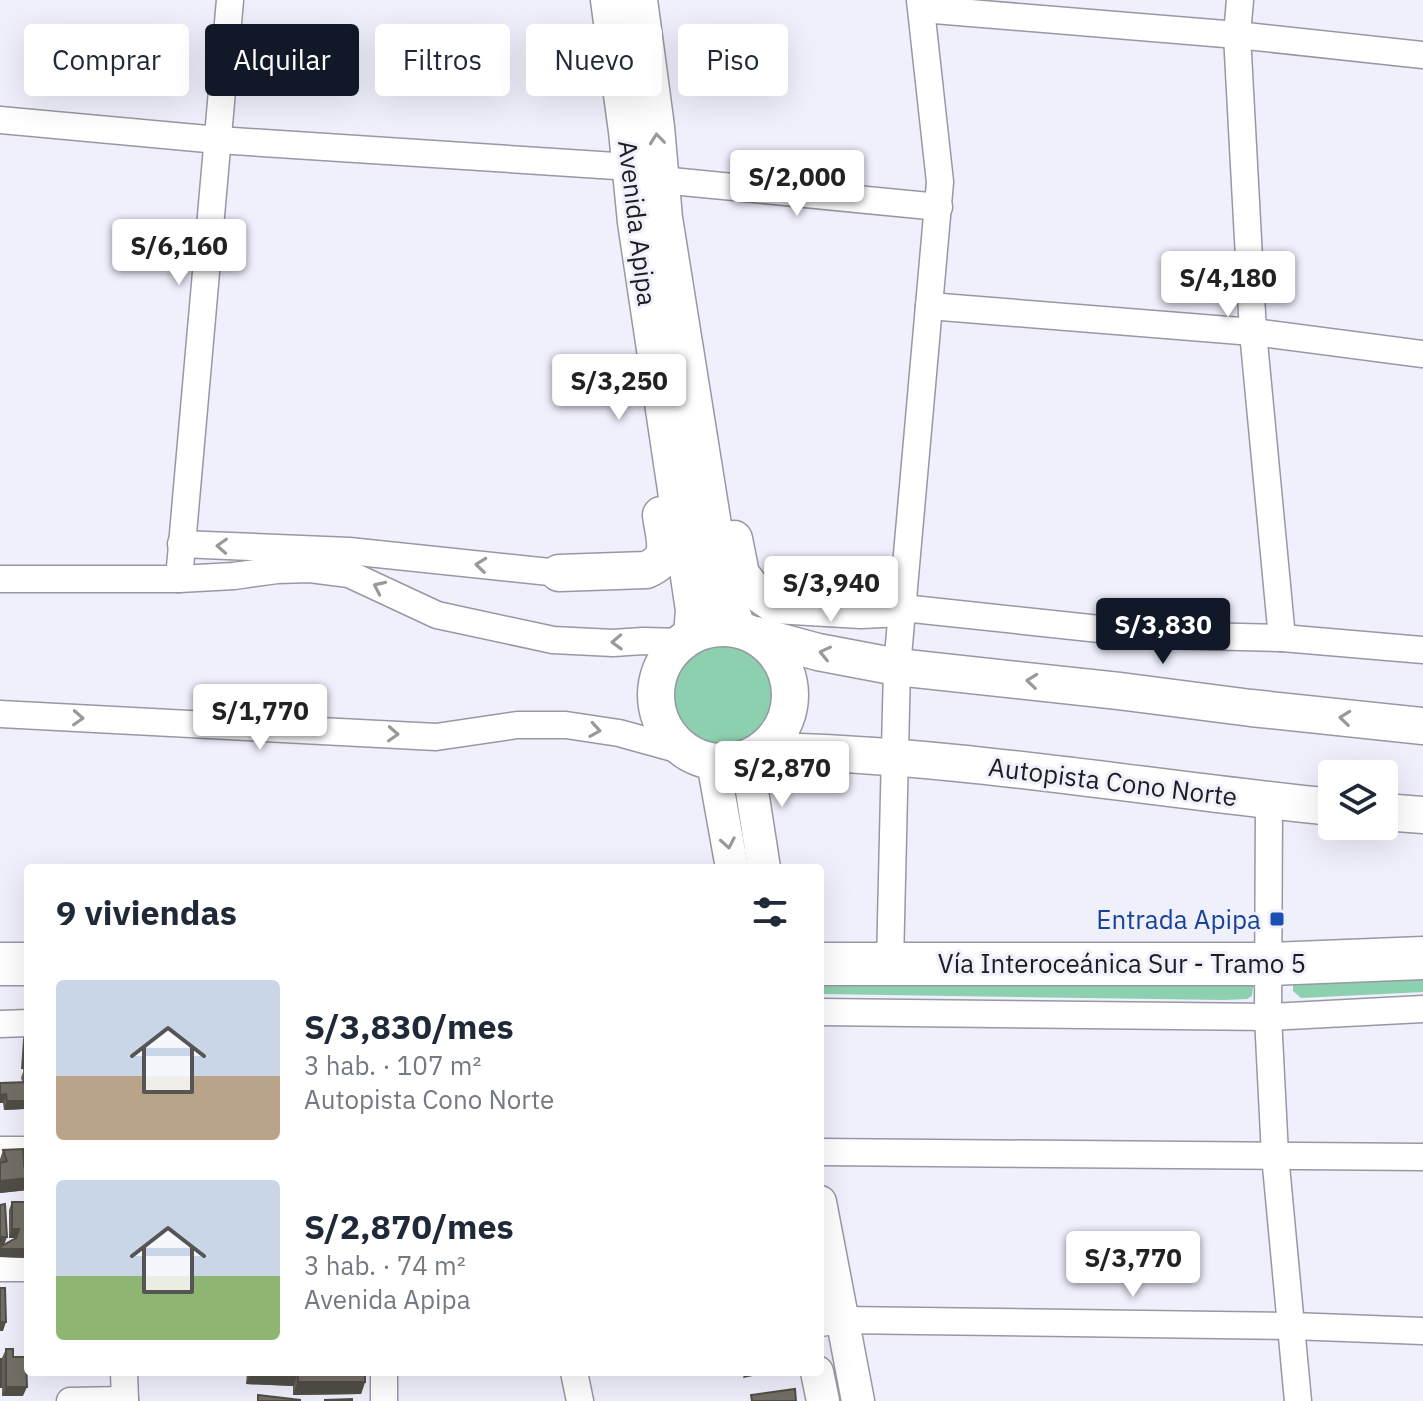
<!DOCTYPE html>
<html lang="es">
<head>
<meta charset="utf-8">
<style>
  body { margin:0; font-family:"IBM Plex Sans",sans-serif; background:#f6f6f7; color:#1f2937; height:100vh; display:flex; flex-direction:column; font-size:30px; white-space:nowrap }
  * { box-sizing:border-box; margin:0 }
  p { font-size:26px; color:#747a83 }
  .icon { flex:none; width:44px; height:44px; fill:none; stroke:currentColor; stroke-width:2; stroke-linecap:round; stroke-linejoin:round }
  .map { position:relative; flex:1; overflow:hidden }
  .sheet { position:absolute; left:24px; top:864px; width:800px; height:512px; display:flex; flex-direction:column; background:#fff; border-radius:8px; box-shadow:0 8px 32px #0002 }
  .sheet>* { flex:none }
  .banner { position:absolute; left:24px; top:24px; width:800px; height:72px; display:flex; gap:16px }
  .controls { position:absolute; left:1318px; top:760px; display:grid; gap:16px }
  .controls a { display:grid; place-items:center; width:80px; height:80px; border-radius:8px; background:#fff; box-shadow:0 8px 32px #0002; font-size:40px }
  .price { position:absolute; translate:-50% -68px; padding:0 18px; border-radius:8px; background:#fff; color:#222; font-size:26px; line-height:52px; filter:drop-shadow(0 2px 4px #0008) }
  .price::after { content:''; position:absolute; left:50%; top:48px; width:24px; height:18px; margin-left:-12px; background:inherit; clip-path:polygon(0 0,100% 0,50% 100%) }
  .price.on { background:#111827; color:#fff }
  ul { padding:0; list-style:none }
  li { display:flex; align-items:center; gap:24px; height:200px; padding:0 32px }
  li span { display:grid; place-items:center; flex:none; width:224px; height:160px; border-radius:8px; color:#555 }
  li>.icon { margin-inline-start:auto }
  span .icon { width:96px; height:96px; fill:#fffc; stroke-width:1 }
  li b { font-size:34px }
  h2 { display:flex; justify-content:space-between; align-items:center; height:96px; padding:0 32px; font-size:34px }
  .chip { padding:0 28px; border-radius:8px; background:#fff; box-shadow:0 8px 32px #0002; font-size:28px; line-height:72px }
  .chip.on { background:#111827; color:#fff }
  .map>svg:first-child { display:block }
  .green { fill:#8cd0af }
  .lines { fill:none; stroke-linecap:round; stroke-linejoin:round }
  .minor-casing { stroke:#9798a2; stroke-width:29 }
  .tertiary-casing { stroke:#9798a2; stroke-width:35 }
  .secondary-casing { stroke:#9798a2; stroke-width:39 }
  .trunk-casing { stroke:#9798a2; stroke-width:45 }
  .minor { stroke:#fff; stroke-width:26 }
  .tertiary { stroke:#fff; stroke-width:32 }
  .secondary { stroke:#fff; stroke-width:36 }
  .trunk { stroke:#fff; stroke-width:42 }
  .wall { fill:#645f58 }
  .shaded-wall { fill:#514e47 }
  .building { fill:#746f66; stroke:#514e47; stroke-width:2 }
  .oneway { stroke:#99999b }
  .transit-dot { fill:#1a4fb4; stroke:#eff0fc; stroke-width:3 }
  .labels { text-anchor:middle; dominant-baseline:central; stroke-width:6; stroke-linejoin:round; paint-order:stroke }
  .street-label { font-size:26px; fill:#1c1d21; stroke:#eff0fc }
  .transit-label { font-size:26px; fill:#164399; stroke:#eff0fc; text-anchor:end }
</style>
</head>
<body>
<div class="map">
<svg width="1423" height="1401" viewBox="0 0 1423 1401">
  <rect width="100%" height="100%" fill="#eff0fc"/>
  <!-- green -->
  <g class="green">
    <circle cx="725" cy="693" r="51"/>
    <polygon points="1423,972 1423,992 1301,998 1293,991 1293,979"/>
    <polygon points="820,979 1254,980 1252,996 1247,999 1224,1000 820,994"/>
  </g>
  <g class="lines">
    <!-- minor casing -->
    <g class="minor-casing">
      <g id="minor">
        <polyline points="1240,0 1237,35 1253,332 1282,638"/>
        <polyline points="922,9 1237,35 1423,55"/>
        <polyline points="0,120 218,140 631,167"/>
        <polyline points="661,180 939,207"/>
        <polyline points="929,306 1253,332 1423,354"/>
        <polyline points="181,544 349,551 559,573"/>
        <polyline points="0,579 179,579 234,576 277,570 310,569 349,574 437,615 553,640 613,643 643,641 682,642"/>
        <polyline points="179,579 230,0"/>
        <polyline points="903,608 1156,635 1282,638 1423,650"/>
        <polyline points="0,714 436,737 517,725 566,725 619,733 684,751"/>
        <polyline points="1269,800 1268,1017 1275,1155 1298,1401"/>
        <polyline points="890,963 897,667 940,182 920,0"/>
        <polyline points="820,1012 1268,1017 1423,1009"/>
        <polyline points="0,1024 28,1023"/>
        <polyline points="0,1150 28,1150"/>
        <polyline points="820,1152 1423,1157"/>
        <polyline points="0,1268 28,1268"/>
        <polyline points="820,1323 842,1320 1292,1326 1423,1331"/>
        <polyline points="124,1372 125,1401"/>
        <polyline points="574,1372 580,1401"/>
        <polyline points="70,1401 125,1400"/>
        <polyline points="384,1401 384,1372"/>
      </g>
    </g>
    <!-- tertiary casing -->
    <g class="tertiary-casing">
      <g id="tertiary">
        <polyline points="747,759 764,868"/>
        <polyline points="713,762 732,868"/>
        <polyline points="820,1202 858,1401"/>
        <polyline points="817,1372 823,1401"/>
      </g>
    </g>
    <!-- secondary casing -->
    <g class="secondary-casing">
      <g id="secondary">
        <polyline points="609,0 627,131 636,222 694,610 692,635"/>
        <polyline points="639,0 656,127 664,218 724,594 738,629"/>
        <polyline points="734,539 741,574 753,590 775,605 861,610 903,608"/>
        <path d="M559,573L646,570C674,559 664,539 661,515"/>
        <circle cx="723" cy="695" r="67"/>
        <polyline points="755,635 818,652 897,667 1119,691 1251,708 1423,726"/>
        <path d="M762,751C954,754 1142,788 1332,807"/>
        <polyline points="1384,812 1423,815"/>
      </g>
    </g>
    <!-- trunk casing -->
    <g class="trunk-casing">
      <g id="trunk">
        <polyline points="0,964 28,964"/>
        <polyline points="820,964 1270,964 1423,958"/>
      </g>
    </g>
    <!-- minor -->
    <use href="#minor" class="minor"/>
    <!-- tertiary -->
    <use href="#tertiary" class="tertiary"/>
    <!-- secondary -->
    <use href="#secondary" class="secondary"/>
    <!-- trunk -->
    <use href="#trunk" class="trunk"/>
  </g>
  <!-- wall -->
  <g class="wall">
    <polygon points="25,1035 28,1069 21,1069 23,1039"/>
    <polygon points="24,1069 28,1069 28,1138 25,1139 24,1109 4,1110 3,1103 0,1103 0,1083 23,1083 21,1078"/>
    <polygon points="25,1147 28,1147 28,1190 0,1193 0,1159 3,1150 23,1152"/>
    <polygon points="12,1202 28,1202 28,1258 0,1257 0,1247 3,1245 0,1246 0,1205 4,1245 16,1238 9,1238 9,1210"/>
    <polygon points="28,1291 28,1339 24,1336 26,1330 25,1298"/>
    <polygon points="6,1349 13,1357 23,1396 2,1396 2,1358"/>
    <polygon points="247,1372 365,1372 365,1382 361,1394 293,1395 293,1386 246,1384"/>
  </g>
  <!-- shaded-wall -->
  <g class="shaded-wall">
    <polygon points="23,1065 28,1065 28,1069 21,1069"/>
    <polygon points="6,1094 3,1103 0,1103 0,1095"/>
    <polygon points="7,1101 27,1101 24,1109 4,1110"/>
    <polygon points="28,1178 28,1190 0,1193 0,1181"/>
    <polygon points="12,1229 19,1229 16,1238 9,1238"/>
    <polygon points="0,1237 7,1237 4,1245 0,1245"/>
    <polygon points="0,1249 28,1249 28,1258 0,1257"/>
    <polygon points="0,1322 6,1322 3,1331 0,1331"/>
    <polygon points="251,1372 298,1373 293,1386 246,1384"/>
    <polygon points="745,1372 772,1372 743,1378"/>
    <polygon points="298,1382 365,1382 361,1394 293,1395"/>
    <polygon points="6,1387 27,1387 23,1396 2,1396"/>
  </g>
  <!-- building -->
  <g class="building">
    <polygon points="25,1035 28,1035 28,1065 23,1065"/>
    <polygon points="24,1069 28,1069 28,1079 27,1079"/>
    <polygon points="28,1082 28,1130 27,1101 7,1101 6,1094 0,1095 0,1083"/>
    <polygon points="25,1147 28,1147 28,1178 0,1181 0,1163 7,1161 3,1150 23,1149 24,1166 26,1165"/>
    <polygon points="12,1202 28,1202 28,1249 0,1249 0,1247 16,1238 19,1229 12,1229"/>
    <polygon points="5,1204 7,1237 0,1237 0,1205"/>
    <polygon points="0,1288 5,1288 6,1322 0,1322"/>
    <polygon points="6,1349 13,1349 13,1357 26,1357 27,1387 6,1387"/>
    <rect x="0" y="1359" width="1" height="28"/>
    <polygon points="256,1372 365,1372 365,1382 298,1382 298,1373"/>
    <polygon points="795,1389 796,1401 752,1401 751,1395"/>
    <polygon points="258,1395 300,1400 300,1401 258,1401"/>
    <polygon points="352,1399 352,1401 325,1401 325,1400"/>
  </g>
  <!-- one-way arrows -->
  <defs><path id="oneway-chevron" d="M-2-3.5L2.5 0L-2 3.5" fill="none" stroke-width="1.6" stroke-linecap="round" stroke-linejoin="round" transform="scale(2)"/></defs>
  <g class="oneway">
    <use href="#oneway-chevron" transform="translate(657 139) rotate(-96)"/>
    <use href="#oneway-chevron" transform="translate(222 546) rotate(-177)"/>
    <use href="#oneway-chevron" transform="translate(481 565) rotate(-174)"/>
    <use href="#oneway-chevron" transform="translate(379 587) rotate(-155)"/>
    <use href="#oneway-chevron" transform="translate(617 642) rotate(178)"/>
    <use href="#oneway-chevron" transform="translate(825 653) rotate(-167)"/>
    <use href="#oneway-chevron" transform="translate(1032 681) rotate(-174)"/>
    <use href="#oneway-chevron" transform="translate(78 718) rotate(3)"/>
    <use href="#oneway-chevron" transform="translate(1345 718) rotate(-174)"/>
    <use href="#oneway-chevron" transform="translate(595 730) rotate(9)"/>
    <use href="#oneway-chevron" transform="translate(393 734) rotate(3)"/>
    <use href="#oneway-chevron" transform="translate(728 843) rotate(80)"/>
  </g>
  <!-- markers -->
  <rect class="transit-dot" x="1269" y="911" width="16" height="16" rx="4"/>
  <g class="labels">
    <!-- street labels -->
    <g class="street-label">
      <text transform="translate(638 223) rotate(83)">Avenida Apipa</text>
      <text transform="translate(1113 781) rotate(7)">Autopista Cono Norte</text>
      <text x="1122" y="963">Vía Interoceánica Sur - Tramo 5</text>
    </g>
    <!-- transit labels -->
    <g class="transit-label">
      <text x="1261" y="919">Entrada Apipa</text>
    </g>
  </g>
</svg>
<div class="controls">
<a><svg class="icon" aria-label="layers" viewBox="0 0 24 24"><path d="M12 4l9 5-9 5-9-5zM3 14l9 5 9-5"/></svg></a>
</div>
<b class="price" style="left:797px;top:218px">S/2,000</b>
<b class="price" style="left:179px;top:287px">S/6,160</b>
<b class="price" style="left:1228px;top:319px">S/4,180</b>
<b class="price" style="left:619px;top:422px">S/3,250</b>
<b class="price" style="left:831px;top:624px">S/3,940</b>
<b class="price on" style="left:1163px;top:666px">S/3,830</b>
<b class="price" style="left:260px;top:752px">S/1,770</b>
<b class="price" style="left:782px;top:809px">S/2,870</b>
<b class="price" style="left:1133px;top:1299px">S/3,770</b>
<div class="banner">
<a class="chip">Comprar</a>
<a class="chip on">Alquilar</a>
<a class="chip">Filtros</a>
<a class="chip">Nuevo</a>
<a class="chip">Piso</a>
</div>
<section class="sheet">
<h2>9 viviendas<svg class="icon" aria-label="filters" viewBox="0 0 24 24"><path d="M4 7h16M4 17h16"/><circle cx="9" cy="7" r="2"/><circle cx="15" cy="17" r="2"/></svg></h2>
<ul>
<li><span style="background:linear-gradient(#c9d6e8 60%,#b9a48a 0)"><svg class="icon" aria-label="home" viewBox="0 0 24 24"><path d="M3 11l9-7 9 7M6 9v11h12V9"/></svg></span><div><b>S/3,830/mes</b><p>3 hab. · 107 m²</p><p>Autopista Cono Norte</p></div></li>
<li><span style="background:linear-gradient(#c9d6e8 60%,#8fb573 0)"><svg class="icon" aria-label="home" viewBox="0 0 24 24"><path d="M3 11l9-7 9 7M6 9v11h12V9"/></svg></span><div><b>S/2,870/mes</b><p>3 hab. · 74 m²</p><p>Avenida Apipa</p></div></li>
</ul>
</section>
</div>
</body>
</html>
